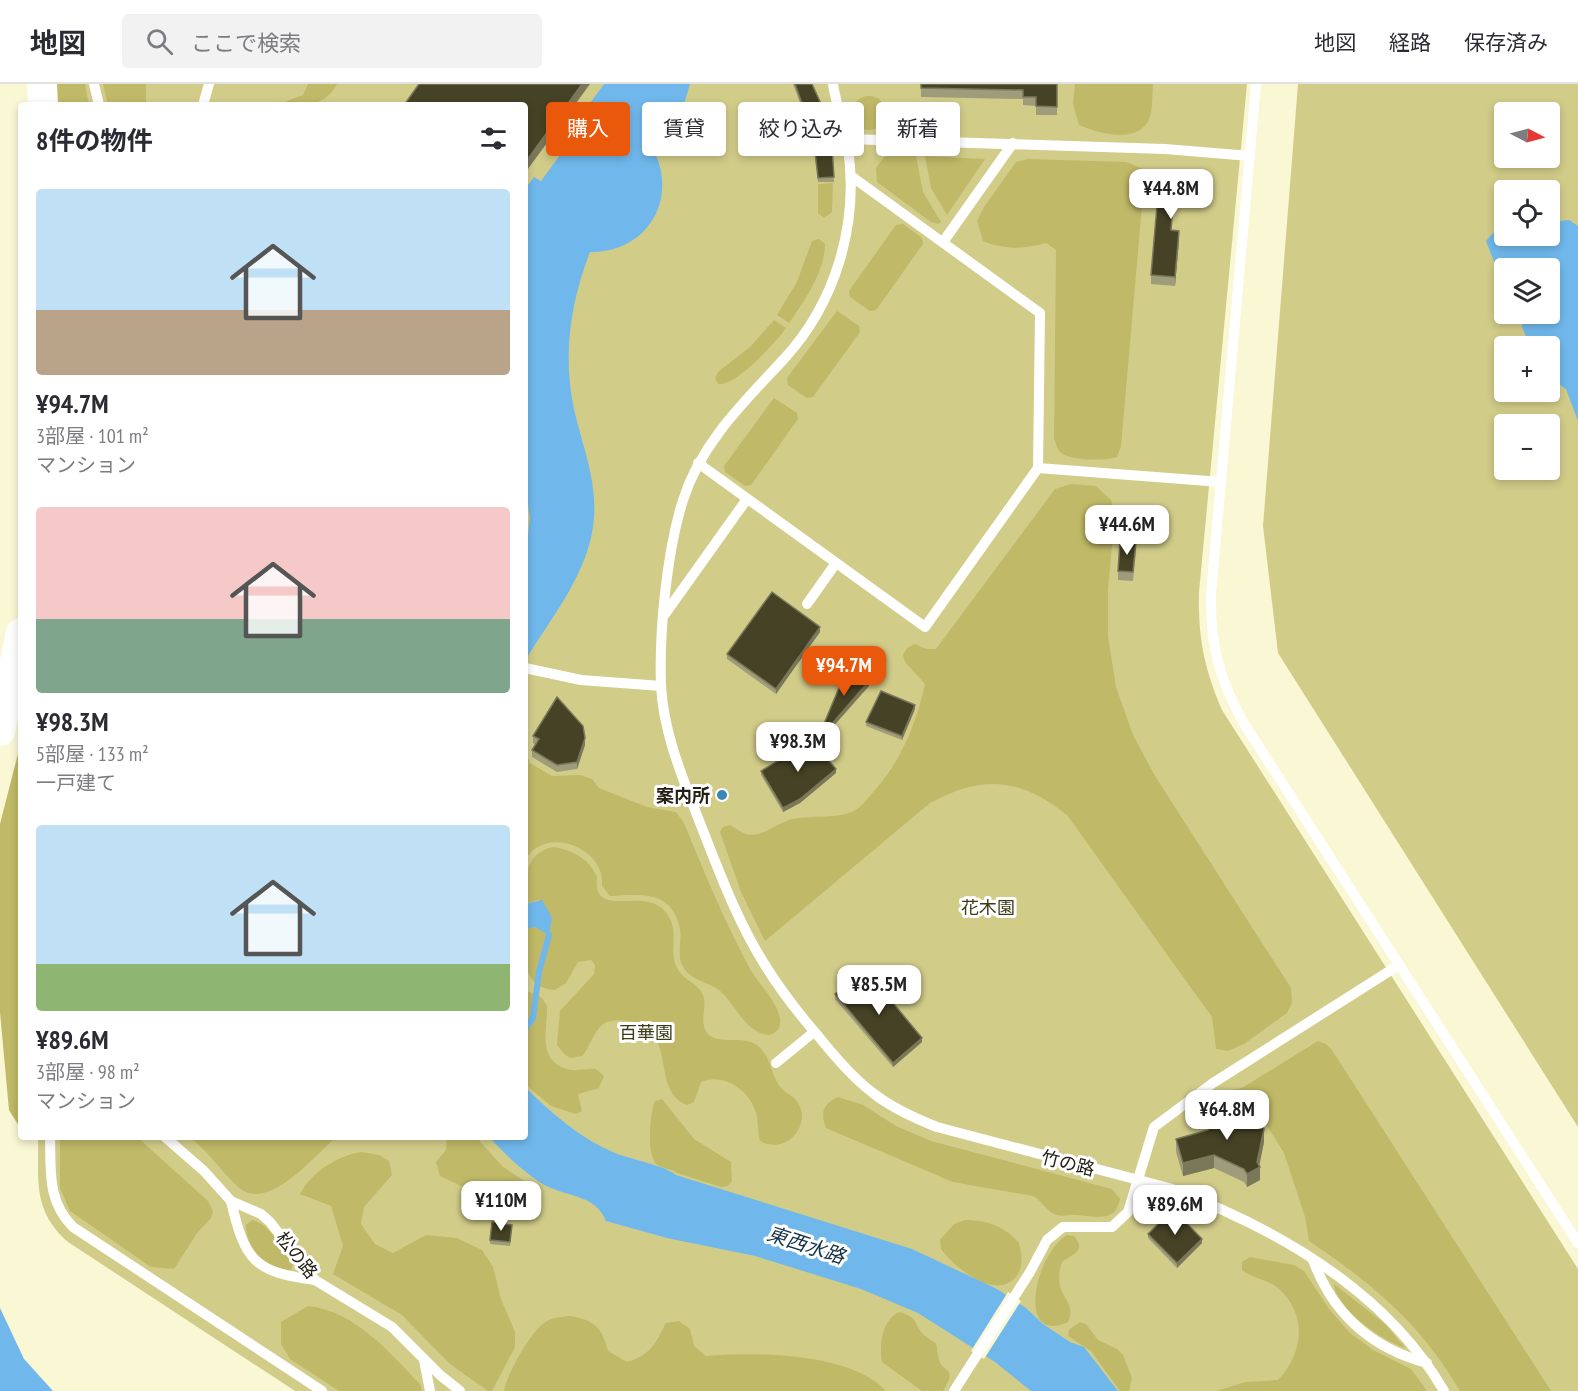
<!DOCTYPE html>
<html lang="ja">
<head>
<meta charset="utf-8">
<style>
  body { margin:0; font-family:"PT Sans Narrow","Noto Sans JP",sans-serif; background:#f2f2f3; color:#2b2b33; height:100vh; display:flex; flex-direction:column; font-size:22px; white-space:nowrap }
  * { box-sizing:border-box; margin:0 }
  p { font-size:20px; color:#7c7c81 }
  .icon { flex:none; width:33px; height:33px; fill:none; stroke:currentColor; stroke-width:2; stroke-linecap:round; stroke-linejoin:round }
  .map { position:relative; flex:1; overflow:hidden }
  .drawer { position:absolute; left:18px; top:18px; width:510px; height:1038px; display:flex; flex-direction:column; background:#fff; border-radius:6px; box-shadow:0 3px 9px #0003 }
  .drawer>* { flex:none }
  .top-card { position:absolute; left:546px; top:18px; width:570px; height:54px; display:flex; gap:12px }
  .needle { width:39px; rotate:96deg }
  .buttons { position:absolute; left:1494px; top:18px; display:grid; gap:12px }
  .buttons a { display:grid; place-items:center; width:66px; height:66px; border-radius:6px; background:#fff; box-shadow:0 3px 9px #0003; font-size:30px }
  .price { position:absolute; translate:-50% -51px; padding:0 14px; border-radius:12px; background:#fff; color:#222; font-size:20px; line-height:39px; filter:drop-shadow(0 2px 3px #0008) }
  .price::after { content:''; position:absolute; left:50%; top:36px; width:18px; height:14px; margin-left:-9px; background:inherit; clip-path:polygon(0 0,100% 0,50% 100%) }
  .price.selected { background:#ea580c; color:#fff }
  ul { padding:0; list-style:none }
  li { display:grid; align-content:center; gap:12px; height:318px; padding:0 18px }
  li span { display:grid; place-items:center; height:186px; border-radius:6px; color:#555 }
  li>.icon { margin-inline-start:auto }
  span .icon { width:108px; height:108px; fill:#fffc; stroke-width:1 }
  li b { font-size:26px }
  h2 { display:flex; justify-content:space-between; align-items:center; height:72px; padding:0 18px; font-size:26px }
  .tag { padding:0 21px; border-radius:6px; background:#fff; box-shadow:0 3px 9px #0003; font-size:21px; line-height:54px }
  .tag.selected { background:#ea580c; color:#fff }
  header { display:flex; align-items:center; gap:36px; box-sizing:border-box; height:84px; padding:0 30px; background:#fff; border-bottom:2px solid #e1e1e2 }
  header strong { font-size:28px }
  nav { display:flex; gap:33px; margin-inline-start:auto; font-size:21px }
  .search { width:420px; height:54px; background:#f2f2f3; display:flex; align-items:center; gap:15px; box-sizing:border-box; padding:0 21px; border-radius:6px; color:#7c7c81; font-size:22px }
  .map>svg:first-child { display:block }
  .green { fill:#d2cc89; fill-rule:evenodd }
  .forest { fill:#c0b967 }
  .water { fill:#70b8ec }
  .pier { fill:#f9f7d4 }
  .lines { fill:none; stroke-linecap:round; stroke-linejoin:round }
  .stream { stroke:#70b8ec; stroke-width:6 }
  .lane { stroke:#fff; stroke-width:10 }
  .secondary { stroke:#fff; stroke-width:30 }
  .wall { fill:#9f9c7c }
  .shaded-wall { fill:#7b785a }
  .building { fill:#454225; stroke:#7b785a; stroke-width:1.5 }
  .poi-dot { fill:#3986b8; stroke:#fff; stroke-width:2 }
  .labels { text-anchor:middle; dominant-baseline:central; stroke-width:6; stroke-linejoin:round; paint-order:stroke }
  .poi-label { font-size:18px; font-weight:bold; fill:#222114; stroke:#fff; text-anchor:end }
  .park-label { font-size:18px; fill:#3e3b17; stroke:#fff }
  .street-label { font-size:18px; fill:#222114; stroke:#fff }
  .water-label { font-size:20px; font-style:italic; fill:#15344a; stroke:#fff }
</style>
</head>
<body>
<header>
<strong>地図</strong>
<div class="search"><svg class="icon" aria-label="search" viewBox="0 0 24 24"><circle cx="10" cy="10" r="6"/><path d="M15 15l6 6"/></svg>ここで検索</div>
<nav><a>地図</a><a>経路</a><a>保存済み</a></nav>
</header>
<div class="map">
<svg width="1578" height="1307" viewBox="0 0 1578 1307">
  <rect width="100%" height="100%" fill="#f9f7d4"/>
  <!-- green -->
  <g class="green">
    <path d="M56,0H1247L1199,508C1198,554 1204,583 1222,626L1578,1185V1307H295L68,1158C32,1126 39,1097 38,1053H525V21H57Z"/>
    <path d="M1298,0H1578V1043L1278,569L1263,442ZM1504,28H1550V74H1504ZM1504,106H1550V152H1504ZM1504,184H1550V230H1504ZM1504,262H1550V308H1504ZM1504,340H1550V386H1504Z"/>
  </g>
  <!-- forest -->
  <g class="forest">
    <polygon points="56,0 85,0 89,21 57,21"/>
    <polygon points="103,0 146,0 146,18 142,21 108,21"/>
    <path d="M308,0H337C324,25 301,21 276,21L303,11Z"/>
    <path d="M1075,0H1153C1152,10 1153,23 1150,33C1140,61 1100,50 1079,41L1073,20Z"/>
    <circle cx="869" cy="29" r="17"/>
    <polygon points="891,71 916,72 923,108 941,138 939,140 931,138 877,98 876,84 884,73"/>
    <polygon points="925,72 985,75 947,131 931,104"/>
    <path d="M1027,75L1126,78L1141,84L1144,99L1121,362L1117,373C1106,377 1068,377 1060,368C1057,365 1056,359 1054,355L1056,166L1046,159C1025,165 1004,166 983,157L977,137L984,123L1016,78Z"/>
    <polygon points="833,99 832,128 824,134 818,129 818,100"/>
    <polygon points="903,140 922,154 923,160 876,226 870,227 850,213 849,207 896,141"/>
    <path d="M819,155L825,160C825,187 804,218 789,239L777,231L797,198L812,157Z"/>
    <polygon points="837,227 859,242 860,248 813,313 807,314 788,301 787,294"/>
    <path d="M774,236L786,244L780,252C768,265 736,302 718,300L715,294L718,288L751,262Z"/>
    <polygon points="774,314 797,329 798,335 751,401 745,402 725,388 724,382"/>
    <path d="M1071,400L1096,402L1111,416L1115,430L1108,505V552L1116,603L1133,651L1155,692L1291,904L1292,918L1287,929L1244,960L1228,967L1216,965L1212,933L1067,731C1020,694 983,690 930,719L765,857L741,808L720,748L723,743L730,741C735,744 741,748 746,750C764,754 777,738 793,735C813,731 832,735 852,728C861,724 868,714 875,706C902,675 916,640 925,600L905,578L903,571L907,564L915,560L926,565H936L1055,405Z"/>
    <polygon points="21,658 21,1041 19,1042 9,1026 0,928 0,740"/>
    <path d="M525,667L530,679L552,692L580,691L592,695L599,704L647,723L676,728L684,739C704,788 724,836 749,883C758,900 776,915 780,934C781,943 778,949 769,951C745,949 736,920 719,906C707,897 690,897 682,881C677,869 682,857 680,845C672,805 640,811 610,812L602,802C606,763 543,740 525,777Z"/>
    <path d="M553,763C572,766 589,774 597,793C592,841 651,795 670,835C678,851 669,868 677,884C683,896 696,898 702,909C709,922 698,936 707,949C718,962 744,950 758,962C772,973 770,992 782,1005C785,1008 789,1010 793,1013C817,1035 788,1073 760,1057C757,1048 759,1038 756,1029C750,1006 723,988 701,998L694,1018L687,1021C649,1006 680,946 628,937C620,936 609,935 602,941C593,949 590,963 582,972L571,974L565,971L557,961L560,927L594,890L595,881L591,876L578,878L566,899L555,906C520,904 525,870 525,845L551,837L552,834L539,816L525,820C525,796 524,769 553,763Z"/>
    <path d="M525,906L542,914L547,922C548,944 536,976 567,985C576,988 586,984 596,985L604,992L599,1004L578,1010L582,1027L576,1030L551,1022L525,1000Z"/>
    <path d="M1318,957L1326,960L1332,966L1551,1307H1460C1421,1240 1373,1200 1309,1157L1305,1133L1284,1069L1256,1024L1230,1020L1228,1013L1231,1006L1242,1004Z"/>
    <path d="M838,1013L863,1021L896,1042L931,1057L1112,1105L1120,1115C1115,1141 1093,1131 1073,1131C1067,1131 1060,1133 1054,1130C1046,1126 1042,1117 1033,1112L953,1098L826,1044C820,1028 823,1020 838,1013Z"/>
    <path d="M662,1015L694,1055L731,1078L732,1097L728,1102L721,1103L677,1089C671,1084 666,1086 659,1082C645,1075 650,1029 655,1017Z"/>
    <polygon points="60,1053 137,1053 208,1117 213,1127 211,1134 197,1149 174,1185 151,1183 70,1127 60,1104"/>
    <path d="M189,1053H336C315,1071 268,1130 238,1103C221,1087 208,1067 189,1053Z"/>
    <polygon points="447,1053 476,1053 503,1083 535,1104 536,1116 532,1123 518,1126 491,1110 472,1107 440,1092 436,1078 446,1066"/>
    <path d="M361,1068L379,1071L389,1077L392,1091L364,1123L361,1140L375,1160L393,1169L426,1151L457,1154L482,1166L493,1183L501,1215L515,1248V1263L492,1307H488L450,1280L402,1231L333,1190L343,1162L331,1122L300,1110C312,1088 337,1072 361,1068Z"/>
    <path d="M252,1136C270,1140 283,1166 293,1180L291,1186C267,1186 246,1165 246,1141Z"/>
    <path d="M965,1136C987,1136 1004,1142 1019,1159C1022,1171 1024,1184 1015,1194C994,1216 955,1184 941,1165L940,1156L954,1140Z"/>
    <path d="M1067,1151L1074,1152C1087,1167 1073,1170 1062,1178C1050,1212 1079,1216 1068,1238C1016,1262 1034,1171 1067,1151Z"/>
    <path d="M1250,1173L1294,1181L1304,1187L1329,1225L1349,1248L1373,1266L1411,1285L1427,1307H1216L1246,1298L1278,1296C1303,1270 1308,1231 1279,1205C1268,1195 1253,1195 1242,1186V1178Z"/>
    <path d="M1334,1200L1385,1240L1405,1264C1383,1257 1336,1225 1334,1200Z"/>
    <path d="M308,1222C355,1227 389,1268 420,1300L422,1307H339L290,1275L281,1260V1238Z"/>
    <path d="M899,1228C919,1233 913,1240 924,1251C927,1254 933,1257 936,1260C938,1265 937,1271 939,1276C944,1290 958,1283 943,1307H922L882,1278C879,1261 882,1236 899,1228Z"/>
    <path d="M570,1232C594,1236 602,1243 608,1267L627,1278C651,1271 655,1260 666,1239L679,1237L690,1245L694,1262L706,1272C754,1268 851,1268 886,1307H504C507,1290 530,1249 544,1239C552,1233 561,1233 570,1232Z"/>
    <polygon points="1080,1238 1086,1240 1098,1256 1117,1265 1123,1271 1132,1294 1129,1307 1120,1307 1091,1267 1068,1252 1069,1246"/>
  </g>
  <!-- water -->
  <g class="water">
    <path d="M604,0H690L681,30L656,71C677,121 643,169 590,168C571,217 563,268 573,320C582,364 601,402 592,449C583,496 549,537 525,577V477L530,434L525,399V105L534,93L541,97L577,48L572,44Z"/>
    <polygon points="1569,136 1578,142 1578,337 1566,305 1550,294 1550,262 1530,262 1522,243 1522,230 1550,230 1550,184 1504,184 1504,195 1499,191 1486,157 1504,137 1504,152 1550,152 1550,138"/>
    <polygon points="542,816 552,834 549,851 535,843 525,845 525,820"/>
    <path d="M525,1003C552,1030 580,1054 615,1069C630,1075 666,1082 676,1091L912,1165L997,1205L1026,1224L1043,1240L1070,1258L1084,1263L1118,1307H1031L995,1278L918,1229L861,1205L755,1172L667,1154L606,1137C595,1109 563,1113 541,1099C521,1086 505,1070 489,1053H525Z"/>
    <polygon points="0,1224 24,1275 53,1307 0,1307"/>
  </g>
  <!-- pier -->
  <polygon class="pier" points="1008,1208 1021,1217 984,1275 971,1267"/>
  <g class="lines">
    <!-- stream -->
    <polyline class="stream" points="525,945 533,934 539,888 549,851"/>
    <!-- lane -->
    <g class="lane">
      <polyline points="94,0 99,21"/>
      <path d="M833,0C836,22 845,42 848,64C859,140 836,219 783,276C744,318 701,359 683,416C667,467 659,547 661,601C663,648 683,695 700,739C719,787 737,837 765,881C781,907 799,930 819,953C835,973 853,994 873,1009C892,1024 914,1034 937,1043L1169,1104C1276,1144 1385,1205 1444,1307"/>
      <path d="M1256,0L1211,510C1210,561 1219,594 1243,638L1578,1159"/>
      <polyline points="203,21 209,0"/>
      <polyline points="847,55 1165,65 1250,72"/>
      <polyline points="943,158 1013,59"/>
      <polyline points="698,379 925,543 1038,384 1040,229 851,92"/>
      <polyline points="1038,384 1221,398"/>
      <polyline points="807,520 836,479"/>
      <polyline points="665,530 747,415"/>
      <polyline points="525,584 581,596 661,602"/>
      <polyline points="776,979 814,948"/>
      <path d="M50,1053C51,1087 47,1117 73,1143L322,1307"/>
      <polyline points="165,1053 204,1087 231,1117 261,1130 270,1138 315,1196 392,1243 440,1291 460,1307"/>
      <path d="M231,1117C245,1177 254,1188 315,1196"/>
      <path d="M1313,1176C1333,1230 1371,1264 1427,1279"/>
      <polyline points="424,1276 430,1307"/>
      <polyline points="954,1307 1030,1188 1047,1156 1063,1143 1112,1143 1128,1128 1154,1043 1213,999 1399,881"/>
    </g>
    <!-- secondary -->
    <g class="secondary">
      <polyline points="42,0 43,21"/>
      <polyline points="0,647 21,549"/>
    </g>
  </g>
  <!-- wall -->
  <g class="wall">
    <polygon points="793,0 812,0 832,62 834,98 818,98 813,54"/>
    <polygon points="921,0 1057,0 1057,31 1036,31 1036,22 1023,21 1023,15 921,13"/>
    <polygon points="1176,94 1209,105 1207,123 1174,120 1171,146 1179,156 1175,202 1151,200 1151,191"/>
    <polygon points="1136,467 1133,497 1118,496 1118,487"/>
    <polygon points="820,548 776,610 727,575 727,570"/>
    <polygon points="915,625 902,656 866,642 866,638"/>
    <polygon points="533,652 585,661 577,685 557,688 532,673 532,666 535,661 533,659"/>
    <polygon points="761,687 836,689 800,719 783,728 761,691"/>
    <polygon points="835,910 922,958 893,983 835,915"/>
    <polygon points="1176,1055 1264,1058 1259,1081 1260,1096 1247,1103 1244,1098 1214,1084 1183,1092 1176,1068"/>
    <polygon points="512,1145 510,1162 490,1160 490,1156"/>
    <polygon points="1148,1150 1202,1159 1177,1184 1148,1154"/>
  </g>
  <!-- shaded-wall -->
  <g class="shaded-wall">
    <polygon points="582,0 590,0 525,89 525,79"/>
    <polygon points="1179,147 1179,156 1175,202 1175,193"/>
    <polygon points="820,543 820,548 776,610 776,605"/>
    <polygon points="869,597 869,602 824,653 824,649"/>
    <polygon points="915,621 915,625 902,656 902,652"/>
    <polygon points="585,654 585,661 577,685 577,678"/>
    <polygon points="836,685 836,689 800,719 783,728 783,724"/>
    <polygon points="922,954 922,958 893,983 893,979"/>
    <polygon points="1264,1045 1264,1058 1259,1083 1260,1083 1260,1096 1247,1103 1247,1090 1257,1078"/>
    <polygon points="1214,1071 1214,1084 1183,1092 1183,1079"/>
    <polygon points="1202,1155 1202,1159 1177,1184 1177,1179"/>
  </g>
  <!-- building -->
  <g class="building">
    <polygon points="419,0 582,0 525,79 525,21 404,21"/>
    <polygon points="795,0 812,0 826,31 832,62 834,93 818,94 813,50"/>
    <polygon points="921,0 1057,0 1057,23 1036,22 1036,13 1023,13 1023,6 921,4"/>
    <polygon points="1160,87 1176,88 1175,94 1209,97 1207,114 1174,111 1171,146 1179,147 1175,193 1151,191"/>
    <polygon points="1120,457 1136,458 1133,488 1118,487"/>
    <polygon points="772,508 820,543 776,605 727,570"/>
    <polygon points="846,587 869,597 824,649 821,647"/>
    <polygon points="881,607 915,621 902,652 866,638"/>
    <polygon points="557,613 583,642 585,654 577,678 557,681 532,666 539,655 533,652"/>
    <polygon points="808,652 836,685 800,715 783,724 761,687 797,665"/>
    <polygon points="865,885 922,954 893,979 835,910"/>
    <polygon points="1248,1026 1264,1045 1257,1078 1260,1083 1247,1090 1244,1085 1214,1071 1183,1079 1176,1055 1208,1046 1223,1027"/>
    <polygon points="1173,1125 1202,1155 1177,1179 1148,1150"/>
    <polygon points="492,1138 512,1141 510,1158 490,1156"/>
  </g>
  <!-- markers -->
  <circle class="poi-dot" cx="722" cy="711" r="6"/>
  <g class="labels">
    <!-- poi labels -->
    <g class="poi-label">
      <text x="710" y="711">案内所</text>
    </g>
    <!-- park labels -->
    <g class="park-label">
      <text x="988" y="823">花木園</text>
      <text x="646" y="948">百華園</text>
    </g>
    <!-- street labels -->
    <g class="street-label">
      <text transform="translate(1068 1079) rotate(14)">竹の路</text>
      <text transform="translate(297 1171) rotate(51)">松の路</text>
    </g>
    <!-- water labels -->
    <g class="water-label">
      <text transform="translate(806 1161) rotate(18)">東西水路</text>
    </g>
  </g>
</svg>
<div class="buttons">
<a><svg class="needle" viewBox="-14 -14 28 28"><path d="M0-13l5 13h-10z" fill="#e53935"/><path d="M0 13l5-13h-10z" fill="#7c7c81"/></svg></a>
<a><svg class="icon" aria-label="locate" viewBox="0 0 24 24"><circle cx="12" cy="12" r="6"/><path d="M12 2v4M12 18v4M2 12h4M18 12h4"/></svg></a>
<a><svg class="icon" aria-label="layers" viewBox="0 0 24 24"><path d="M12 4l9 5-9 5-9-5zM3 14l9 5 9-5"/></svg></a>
<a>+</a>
<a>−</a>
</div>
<b class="price" style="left:1171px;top:136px">¥44.8M</b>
<b class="price" style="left:1127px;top:472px">¥44.6M</b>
<b class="price selected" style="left:844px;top:613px">¥94.7M</b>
<b class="price" style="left:798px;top:689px">¥98.3M</b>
<b class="price" style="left:879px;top:932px">¥85.5M</b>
<b class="price" style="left:1227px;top:1057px">¥64.8M</b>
<b class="price" style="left:501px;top:1148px">¥110M</b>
<b class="price" style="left:1175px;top:1152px">¥89.6M</b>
<div class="top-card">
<a class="tag selected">購入</a>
<a class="tag">賃貸</a>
<a class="tag">絞り込み</a>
<a class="tag">新着</a>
</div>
<section class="drawer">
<h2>8件の物件<svg class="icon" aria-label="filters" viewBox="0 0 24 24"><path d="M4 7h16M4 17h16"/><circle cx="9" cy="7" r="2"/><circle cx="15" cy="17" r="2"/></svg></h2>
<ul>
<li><span style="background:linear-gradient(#bfe0f5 65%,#b9a48a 0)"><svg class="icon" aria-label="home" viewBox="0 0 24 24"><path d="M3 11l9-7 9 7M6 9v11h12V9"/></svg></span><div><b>¥94.7M</b><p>3部屋 · 101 m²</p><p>マンション</p></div></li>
<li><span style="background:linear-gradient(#f6c9c9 60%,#7fa58c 0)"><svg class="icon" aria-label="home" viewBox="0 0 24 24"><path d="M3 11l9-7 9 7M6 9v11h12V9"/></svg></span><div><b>¥98.3M</b><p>5部屋 · 133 m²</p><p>一戸建て</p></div></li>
<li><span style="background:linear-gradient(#bfe0f5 75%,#8fb573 0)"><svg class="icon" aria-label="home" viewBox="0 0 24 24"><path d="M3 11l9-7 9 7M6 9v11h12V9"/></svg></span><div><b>¥89.6M</b><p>3部屋 · 98 m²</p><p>マンション</p></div></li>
</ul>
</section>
</div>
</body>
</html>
